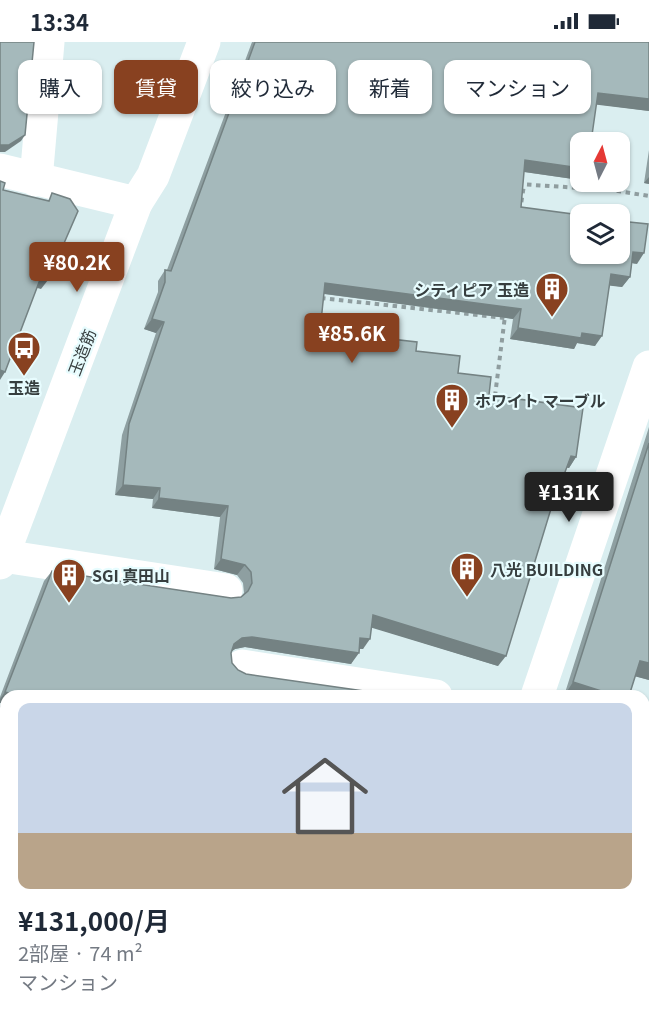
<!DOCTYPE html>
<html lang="ja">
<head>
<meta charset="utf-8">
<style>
  body { margin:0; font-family:Georgia,"Noto Sans JP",serif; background:#f6f6f7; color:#1f2937; height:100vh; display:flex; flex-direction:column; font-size:22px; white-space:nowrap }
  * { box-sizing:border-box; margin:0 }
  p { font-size:20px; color:#747a83 }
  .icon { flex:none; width:33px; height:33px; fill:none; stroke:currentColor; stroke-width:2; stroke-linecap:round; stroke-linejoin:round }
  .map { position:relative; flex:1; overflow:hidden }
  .panel { position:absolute; left:0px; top:648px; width:650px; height:332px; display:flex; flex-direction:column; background:#fff; border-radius:18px 18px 0 0; box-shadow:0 2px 4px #0004 }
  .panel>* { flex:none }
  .hud { position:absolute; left:18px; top:18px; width:614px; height:54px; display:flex; gap:12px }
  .needle { width:39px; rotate:6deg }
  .fabs { position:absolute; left:570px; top:90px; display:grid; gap:12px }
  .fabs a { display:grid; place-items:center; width:60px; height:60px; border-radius:12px; background:#fff; box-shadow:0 2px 4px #0004; font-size:30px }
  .price { position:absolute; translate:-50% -51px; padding:0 14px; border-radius:6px; background:#884120; color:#fff; font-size:20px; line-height:39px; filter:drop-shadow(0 2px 3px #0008) }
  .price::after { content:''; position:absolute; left:50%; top:36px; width:18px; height:14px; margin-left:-9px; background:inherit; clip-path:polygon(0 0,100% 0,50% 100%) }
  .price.selected { background:#222; color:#fff }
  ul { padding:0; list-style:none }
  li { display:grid; align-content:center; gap:12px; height:318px; padding:0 18px }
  li span { display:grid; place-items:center; height:186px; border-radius:12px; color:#555 }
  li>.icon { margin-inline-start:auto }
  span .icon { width:108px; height:108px; fill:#fffc; stroke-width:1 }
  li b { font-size:26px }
  .pill { padding:0 21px; border-radius:12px; background:#fff; box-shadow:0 2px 4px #0004; font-size:21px; line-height:54px }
  .pill.selected { background:#884120; color:#fff }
  .status { display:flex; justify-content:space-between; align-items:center; height:42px; padding:0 30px; background:#fff; direction:ltr }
  .status svg { height:16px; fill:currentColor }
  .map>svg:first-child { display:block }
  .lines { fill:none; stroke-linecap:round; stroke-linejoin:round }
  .path { stroke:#8f9d9f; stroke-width:4; stroke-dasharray:4.5 4.5; stroke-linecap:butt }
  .minor { stroke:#fff; stroke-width:33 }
  .rail { stroke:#657071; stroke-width:4.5; stroke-dasharray:8 8; stroke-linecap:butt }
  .wall { fill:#8e9fa1 }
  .shaded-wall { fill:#748283 }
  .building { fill:#a5b9bb; stroke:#748283; stroke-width:1.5 }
  .labels { text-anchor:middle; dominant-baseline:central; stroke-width:4.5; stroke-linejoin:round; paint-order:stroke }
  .poi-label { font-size:16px; font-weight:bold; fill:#363e3f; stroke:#e7fcfe; text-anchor:start }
  .street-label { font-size:16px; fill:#363e3f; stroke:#e7fcfe }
</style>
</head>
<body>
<div class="status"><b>13:34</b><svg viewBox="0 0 49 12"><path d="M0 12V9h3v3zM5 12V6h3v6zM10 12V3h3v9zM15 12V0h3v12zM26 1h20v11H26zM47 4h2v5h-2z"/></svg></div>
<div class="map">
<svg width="649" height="979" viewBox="0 0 649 979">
  <rect width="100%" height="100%" fill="#daeef0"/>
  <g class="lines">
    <!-- path -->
    <g class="path">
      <polyline points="518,142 612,148 649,154"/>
      <polyline points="520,169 524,143"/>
      <polyline points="321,256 505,276"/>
      <polyline points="495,354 505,274"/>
      <polyline points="644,705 649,706"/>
    </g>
    <!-- minor -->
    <g class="minor">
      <polyline points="0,128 136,161"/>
      <polyline points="36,138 48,0"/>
      <polyline points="3,514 226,548"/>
      <polyline points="0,521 136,161 153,134 204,0"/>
      <polyline points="242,624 436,654"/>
      <polyline points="537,654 649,325"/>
      <polyline points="0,964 6,965"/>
      <polyline points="51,974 81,979"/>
      <polyline points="439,979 441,974"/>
    </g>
    <!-- rail -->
    <g class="rail">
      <polyline points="644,815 649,800"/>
      <polyline points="644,863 649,848"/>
      <polyline points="579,979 581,974"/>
      <polyline points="595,979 598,974"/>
    </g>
  </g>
  <!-- wall -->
  <g class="wall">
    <polygon points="252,0 649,0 649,69 596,62 580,138 524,130 521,165 637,222 632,221 630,235 622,245 610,243 595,304 577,301 574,307 510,297 513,277 324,252 320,289 416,309 458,331 576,415 569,426 567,425 550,470 498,624 372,585 363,607 359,607 351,622 245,605 235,607 232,609 231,611 232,621 238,628 246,632 399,654 6,654 6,845 0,844 0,666 2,661 0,661 0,655 44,539 52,529 231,556 241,555 244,551 243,541 237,533 214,527 220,475 152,466 153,457 115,453 122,393 156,291 144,287 158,250 158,239 165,228 167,228"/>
    <polygon points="649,108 649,142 644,141"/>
    <polygon points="649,385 649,638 635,634 629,654 564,654"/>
    <polygon points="649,897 649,979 614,979 617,974 644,974 644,910"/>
    <polygon points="99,974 403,974 416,979 99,979"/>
    <polygon points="491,974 549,974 547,979 489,979"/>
  </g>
  <!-- shaded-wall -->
  <g class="shaded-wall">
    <polygon points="598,51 649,57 649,69 591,62"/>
    <polygon points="25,93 21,99 5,110 0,110 0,103"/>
    <polygon points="525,118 580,126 580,138 518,129"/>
    <polygon points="649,135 649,142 644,141"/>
    <polygon points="633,210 644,211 637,222 626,220"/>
    <polygon points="611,232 630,235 622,245 604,243"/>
    <polygon points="41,235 48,238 41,247 34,245"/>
    <polygon points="325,241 521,267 513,277 318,251"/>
    <polygon points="152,277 164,280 156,291 144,287"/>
    <polygon points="518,286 582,291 602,294 595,304 577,301 574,307 510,297"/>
    <polygon points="0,328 5,330 0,338"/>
    <polygon points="571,414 576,415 569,426 563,425"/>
    <polygon points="123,443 160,446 153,457 115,453"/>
    <polygon points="159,456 228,464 220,475 152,466"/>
    <polygon points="221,517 245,523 237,533 214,527"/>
    <polygon points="373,573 506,614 498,624 366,584"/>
    <polygon points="252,595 359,611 351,622 245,605 235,607 227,613 234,602 242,596"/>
    <polygon points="360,596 370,597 363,607 353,606"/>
    <polygon points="640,619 649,621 649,638 630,633"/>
    <polygon points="573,640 617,654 564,654"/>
    <polygon points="5,650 9,651 6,654 2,661 0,661 0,657"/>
    <polygon points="0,833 6,834 6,845 0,844"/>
    <polygon points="1,936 6,936 6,947 0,946 0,937"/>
  </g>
  <!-- building -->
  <g class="building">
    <polygon points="0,0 34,0 25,93 9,103 0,103"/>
    <polygon points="255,0 649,0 649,57 598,51 591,100 580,100 580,126 525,118 521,165 580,173 580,212 620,212 620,179 648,182 644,211 633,210 630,235 611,232 602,294 582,291 581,296 518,286 521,267 325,241 320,289 417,300 416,309 460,314 458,331 491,335 489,353 583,366 576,415 571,414 550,470 506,614 373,573 370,597 360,596 359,611 252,595 242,596 234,602 231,611 232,621 238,628 246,632 399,654 8,654 9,651 5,650 52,529 231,556 241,555 248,549 252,541 251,530 245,523 221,517 228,464 159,456 160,446 123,443 129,382 164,280 152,277 165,240 165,228 171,229"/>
    <polygon points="0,139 5,141 3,148 49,159 52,151 70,157 78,169 48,238 41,235 5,330 0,328"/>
    <polygon points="649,401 649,621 640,619 629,654 617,654 573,640"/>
    <polygon points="6,658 6,834 0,833 0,672"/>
    <polygon points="0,883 6,884 6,936 1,936 0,937"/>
    <polygon points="649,905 649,979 618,979 620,974 644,974 644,918"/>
    <polygon points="0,970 6,972 6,974 43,974 48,979 0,979"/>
    <polygon points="106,974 403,974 416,975 416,979 104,979"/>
    <polygon points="497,974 549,974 547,979 495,979"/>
  </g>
  <!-- icons -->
  <defs>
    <g id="building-pin" transform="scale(1.725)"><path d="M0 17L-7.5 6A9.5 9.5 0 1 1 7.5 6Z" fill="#884120" stroke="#e7fcfe"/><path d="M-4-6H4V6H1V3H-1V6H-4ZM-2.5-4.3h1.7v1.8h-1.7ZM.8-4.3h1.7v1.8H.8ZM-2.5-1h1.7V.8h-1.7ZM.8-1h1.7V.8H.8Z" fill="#fff"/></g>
    <g id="bus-pin" transform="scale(1.725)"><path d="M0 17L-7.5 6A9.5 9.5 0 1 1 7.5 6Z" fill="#884120" stroke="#e7fcfe"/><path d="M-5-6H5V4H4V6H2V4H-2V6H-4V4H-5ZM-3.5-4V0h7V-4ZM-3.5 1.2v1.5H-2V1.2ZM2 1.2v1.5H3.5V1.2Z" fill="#fff"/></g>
  </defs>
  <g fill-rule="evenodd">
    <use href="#building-pin" x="552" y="247"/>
    <use href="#bus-pin" x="24" y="306"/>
    <use href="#building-pin" x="452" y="358"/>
    <use href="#building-pin" x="467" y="527"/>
    <use href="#building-pin" x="69" y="533"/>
  </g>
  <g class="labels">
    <!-- poi labels -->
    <g class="poi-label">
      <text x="529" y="247" text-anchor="end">シティピア 玉造</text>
      <text x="24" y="345" text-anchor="middle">玉造</text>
      <text x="475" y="358">ホワイト マーブル</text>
      <text x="490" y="527">八光 BUILDING</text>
      <text x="92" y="533">SGI 真田山</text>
    </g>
    <!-- street labels -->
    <g class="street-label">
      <text transform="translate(81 310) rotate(-69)">玉造筋</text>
    </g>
  </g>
</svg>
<div class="fabs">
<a><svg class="needle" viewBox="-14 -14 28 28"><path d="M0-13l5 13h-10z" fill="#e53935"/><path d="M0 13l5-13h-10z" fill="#747a83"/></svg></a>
<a><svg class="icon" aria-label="layers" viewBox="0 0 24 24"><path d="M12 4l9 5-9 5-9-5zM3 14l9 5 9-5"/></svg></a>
</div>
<b class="price" style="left:77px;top:251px">¥80.2K</b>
<b class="price" style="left:352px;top:322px">¥85.6K</b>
<b class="price selected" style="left:569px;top:481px">¥131K</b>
<div class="hud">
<a class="pill">購入</a>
<a class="pill selected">賃貸</a>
<a class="pill">絞り込み</a>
<a class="pill">新着</a>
<a class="pill">マンション</a>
</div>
<section class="panel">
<ul>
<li><span style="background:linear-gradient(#c9d6e8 70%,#b9a48a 0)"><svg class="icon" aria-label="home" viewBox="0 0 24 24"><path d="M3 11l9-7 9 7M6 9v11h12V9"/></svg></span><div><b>¥131,000/月</b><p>2部屋 · 74 m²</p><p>マンション</p></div></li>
</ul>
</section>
</div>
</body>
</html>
